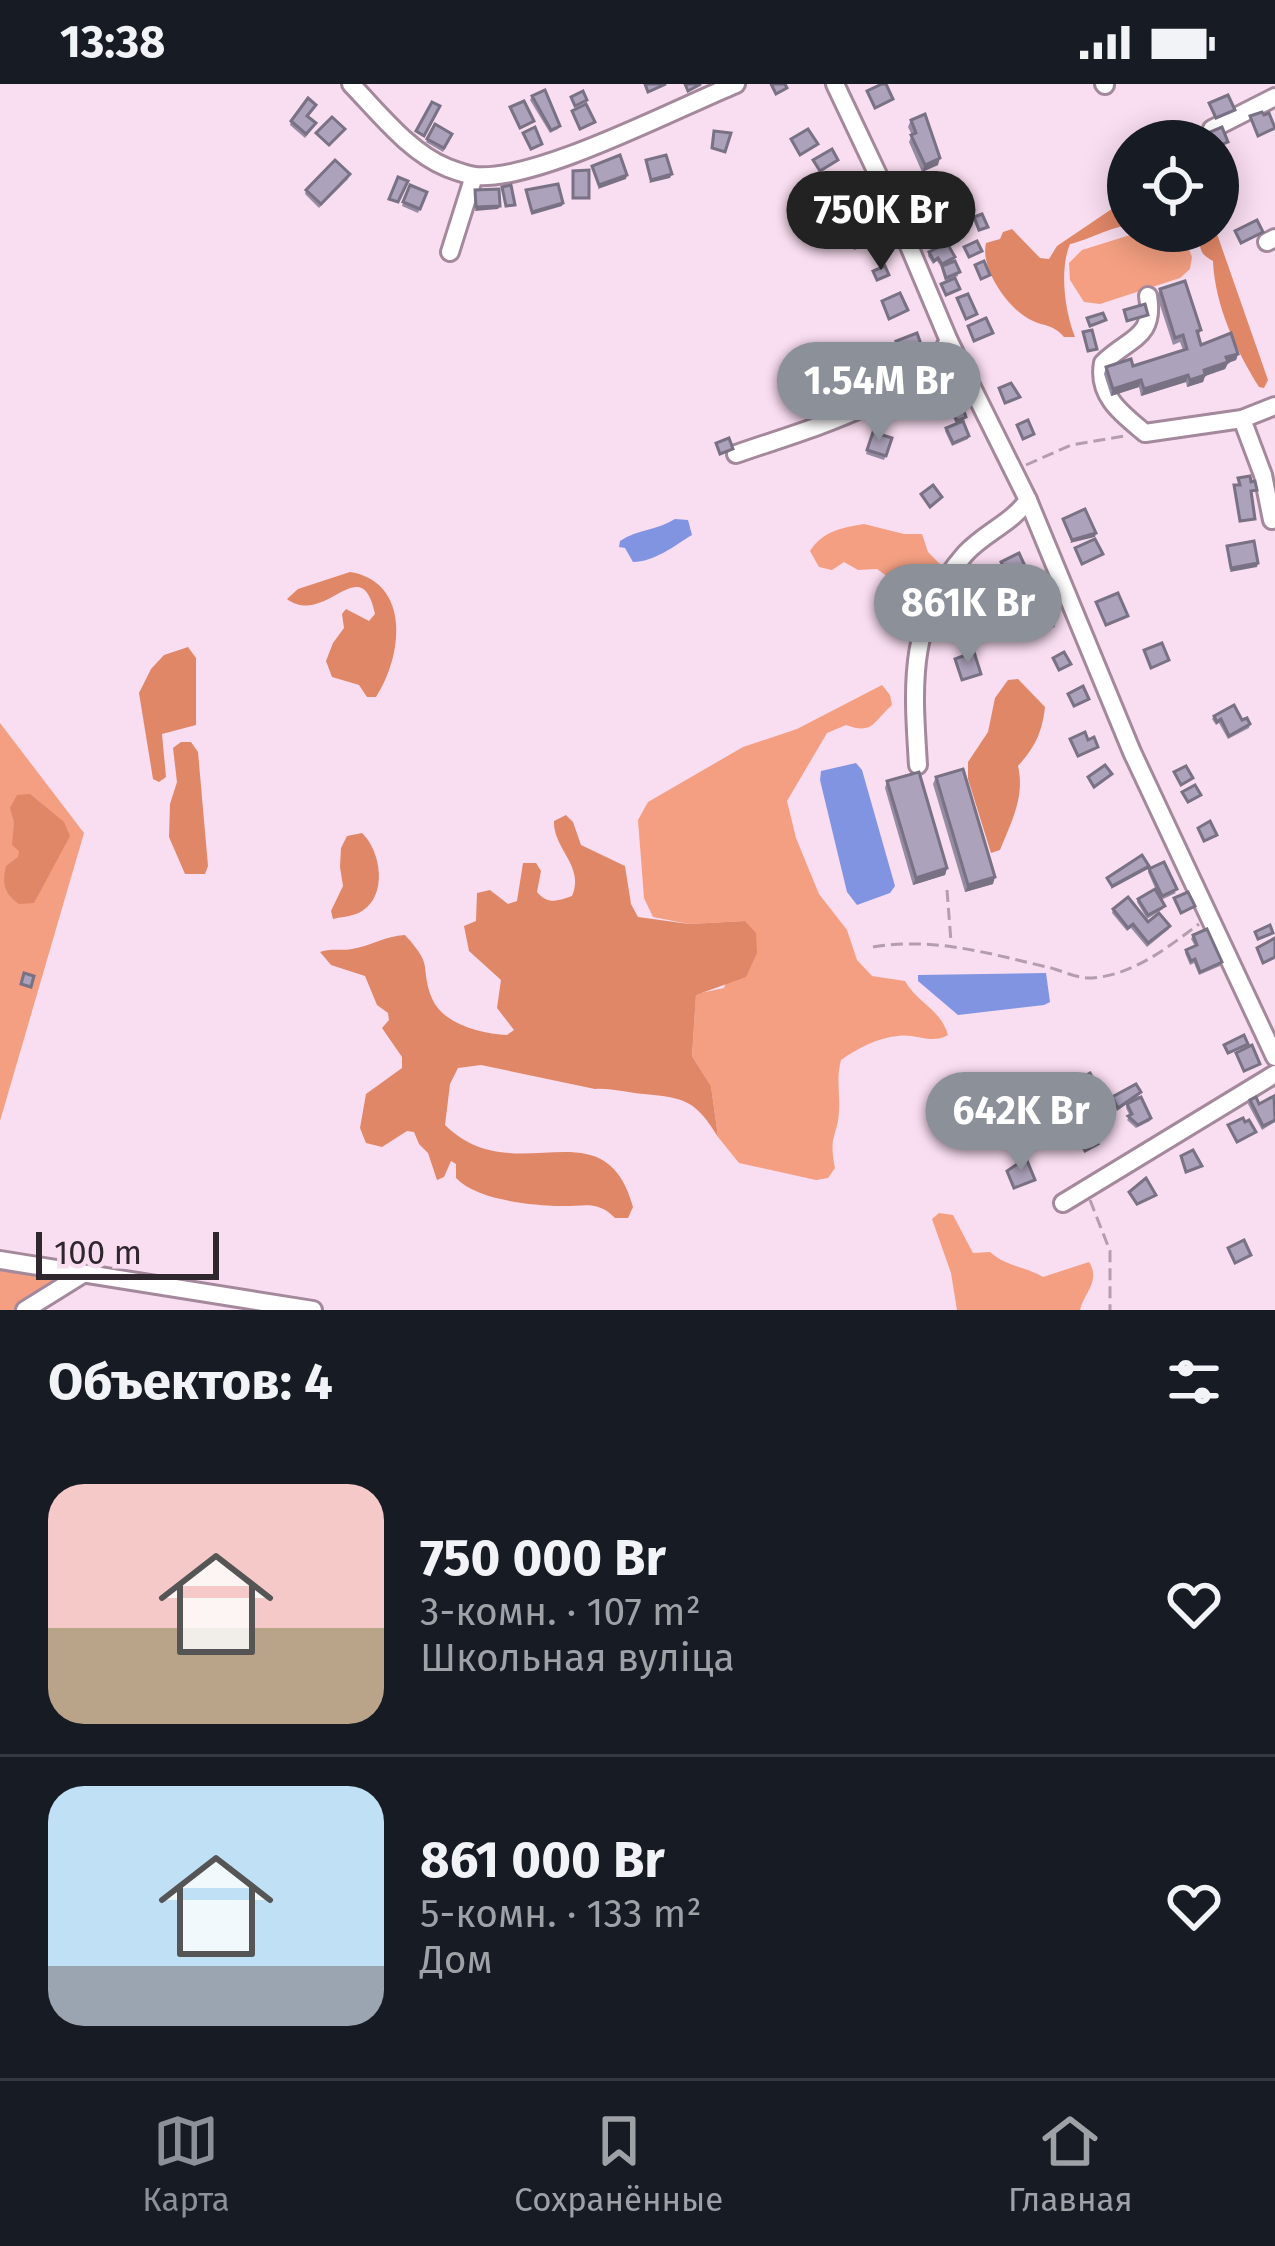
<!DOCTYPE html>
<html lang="ru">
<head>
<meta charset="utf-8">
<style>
  body { margin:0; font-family:"Fira Sans",sans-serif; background:#20242c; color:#f1f3f6; height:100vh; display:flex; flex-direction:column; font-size:45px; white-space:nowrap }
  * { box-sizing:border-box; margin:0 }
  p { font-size:39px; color:#9ea1a6 }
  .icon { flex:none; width:66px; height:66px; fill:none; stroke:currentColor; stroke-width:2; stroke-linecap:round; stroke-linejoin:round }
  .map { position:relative; height:1226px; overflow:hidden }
  .side { display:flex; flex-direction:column; background:#171b24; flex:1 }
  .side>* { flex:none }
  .tools { position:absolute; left:1107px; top:36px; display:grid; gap:24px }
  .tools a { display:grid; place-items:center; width:132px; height:132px; border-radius:50%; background:#171b24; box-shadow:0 6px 30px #0003; font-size:60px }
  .scale { position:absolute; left:36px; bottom:30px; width:183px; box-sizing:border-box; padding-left:12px; border:6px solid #30262d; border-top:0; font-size:33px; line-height:42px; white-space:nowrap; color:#30262d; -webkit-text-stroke:9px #f9ddf0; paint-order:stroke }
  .price { position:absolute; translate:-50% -102px; padding:0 27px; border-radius:42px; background:#8c9099; color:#fff; font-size:39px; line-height:78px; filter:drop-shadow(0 3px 6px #0008) }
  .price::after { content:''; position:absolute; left:50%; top:72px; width:36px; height:27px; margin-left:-18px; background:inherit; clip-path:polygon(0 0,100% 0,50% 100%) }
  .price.on { background:#222; color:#fff }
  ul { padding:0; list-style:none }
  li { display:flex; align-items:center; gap:36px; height:300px; padding:0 48px }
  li+li { border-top:3px solid #363941 }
  li span { display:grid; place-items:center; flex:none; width:336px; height:240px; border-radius:36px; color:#555 }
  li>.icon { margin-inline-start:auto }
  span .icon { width:144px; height:144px; fill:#fffc; stroke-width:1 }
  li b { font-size:51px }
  h2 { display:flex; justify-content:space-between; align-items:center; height:144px; padding:0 48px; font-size:51px }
  .status { display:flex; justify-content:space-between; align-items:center; height:84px; padding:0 60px; background:#171b24; direction:ltr }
  .status svg { height:33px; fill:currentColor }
  .menu { display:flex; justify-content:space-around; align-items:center; height:168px; border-top:3px solid #363941; background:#171b24; font-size:33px; color:#9ea1a6 }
  .menu a { display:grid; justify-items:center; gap:6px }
  .menu .on { color:#8c9099 }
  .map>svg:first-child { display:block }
  .green { fill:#f49f81 }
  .forest { fill:#e08767 }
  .water { fill:#8194e2 }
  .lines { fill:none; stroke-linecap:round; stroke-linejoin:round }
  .minor-casing { stroke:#a3899b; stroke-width:22 }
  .path { stroke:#b49ead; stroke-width:3; stroke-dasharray:12 6; stroke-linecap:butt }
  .minor { stroke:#fff; stroke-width:16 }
  .wall { fill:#958ba2 }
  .shaded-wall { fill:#797184 }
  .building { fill:#ada2bc; stroke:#797184; stroke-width:3 }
</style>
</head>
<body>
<div class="status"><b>13:38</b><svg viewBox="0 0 49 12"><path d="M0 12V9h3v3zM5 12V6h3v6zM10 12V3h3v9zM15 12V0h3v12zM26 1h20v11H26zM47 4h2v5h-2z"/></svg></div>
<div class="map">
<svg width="1275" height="1226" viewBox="0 0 1275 1226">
  <rect width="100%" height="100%" fill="#f9ddf0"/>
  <!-- green -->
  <g class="green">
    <polygon points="1143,147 1182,147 1192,173 1190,185 1180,194 1100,220 1084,218 1070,196 1069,179 1082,166"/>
    <path d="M864,440L904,450H922L928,468L940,480V490L931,497L905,505L877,485L858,486L844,478L832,486L819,483L810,467C823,447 841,444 864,440Z"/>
    <path d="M882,601L890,611L892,621C873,638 873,651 846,641L827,649L787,717L796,754L819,810L847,846L857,876L872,892L905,897C919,921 940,924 948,951C930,961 917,949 898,952C877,954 858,964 841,976C836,995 840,1007 839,1026C838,1053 828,1050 835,1084L828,1094L816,1096L739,1079L718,1053L711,1002L692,972L696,910L724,904L745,837L689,840L653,833L644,814L638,736L648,718L743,663L797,645Z"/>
    <polygon points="0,639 84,749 0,1037"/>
    <path d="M939,1129L953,1131L973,1169L990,1168C1007,1183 1024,1182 1043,1193L1089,1178C1101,1197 1084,1209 1080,1226H957L951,1189L932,1135Z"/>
    <polygon points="0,1183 63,1194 13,1226 0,1226"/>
  </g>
  <!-- forest -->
  <g class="forest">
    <path d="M1128,114V142C1112,142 1089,156 1070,160C1059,186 1065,228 1075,253H1064C1052,239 1043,243 1029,235C1007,223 980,184 986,159L1000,155L1003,148L1012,145L1040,174L1049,175L1057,162Z"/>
    <path d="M1200,147H1216L1268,296L1264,304L1259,303C1236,266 1215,222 1213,177C1199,170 1199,163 1200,147Z"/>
    <path d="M350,488C411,498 403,572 376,613H367L359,601L332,593L326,577L333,559L344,544L342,530L346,525L369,537L375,530C361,464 326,544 287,515L298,505Z"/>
    <polygon points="188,563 196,574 196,641 162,650 166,693 159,698 153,695 139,609 151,585 164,571"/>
    <path d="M1018,595L1045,623C1042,649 1035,663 1018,682C1025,712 1012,737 1000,766L991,769L968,695V678L988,648L995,614L1008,596Z"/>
    <polygon points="181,658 191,658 198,668 208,782 205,790 185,790 169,753 170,720 177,698 173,664"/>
    <path d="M30,710L64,738L70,752L34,819L19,820C4,809 2,800 6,782L18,773L19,767L12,761L14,738L10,724L17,711Z"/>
    <path d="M566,731L573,738L581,761L625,782L631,820L638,833L689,840L745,837L756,849L757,869L746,893L696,911L692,972L711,1002L718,1053C696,1017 686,1014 644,1010C627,1009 613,1004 595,1005L481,981L458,984L450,1000L445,1041C515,1110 604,1017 633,1123L628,1134H615C597,1115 582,1123 560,1122C529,1121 477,1116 456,1094V1080L451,1077L444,1093L437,1096L428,1069L419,1060L414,1048L407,1047L382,1063L366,1059L360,1044L366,1010L402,984V973L382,944L389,936L388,929L377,921L365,892L331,881L320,868C331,864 340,867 352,865C371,862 385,852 405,851C434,883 420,879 431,912C441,940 481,950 507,951L514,946L497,924L501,896L469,867L464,842L476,837L477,809L490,806L508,820L517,817L523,779H536L541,787L537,808C548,821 558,817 572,812C585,782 553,765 554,737Z"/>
    <path d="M362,749C381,767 388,811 362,827C355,832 341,833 333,835L331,827L343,802L340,783L341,764L347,752Z"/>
  </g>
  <!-- water -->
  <g class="water">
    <path d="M675,435L688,436L692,451C674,462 654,478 633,478L625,464L619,463L620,457C638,445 658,446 675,435Z"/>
    <polygon points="856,679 862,686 895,802 890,809 857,821 847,808 820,696 821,687"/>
    <polygon points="1046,889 1050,918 1044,921 958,931 918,897 918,891"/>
  </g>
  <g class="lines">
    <!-- minor casing -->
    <g class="minor-casing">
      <g id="minor">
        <path d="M351,0C379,29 410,69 448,84C456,87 467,91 475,92C535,98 675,25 736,0"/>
        <polyline points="835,0 888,112 949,257 1028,416 1132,668 1275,973"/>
        <polyline points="1104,0 1105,1"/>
        <polyline points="1212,45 1275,13"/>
        <polyline points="1267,158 1275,154"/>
        <polyline points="450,168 474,92"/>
        <path d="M1148,212C1155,254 1130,253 1103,279C1097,312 1122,330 1145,349L1242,335L1275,322"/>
        <polyline points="1242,335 1263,391 1272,436"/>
        <path d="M736,370C801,347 912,319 949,257"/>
        <path d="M918,681C913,601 907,536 965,470C984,449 1012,439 1028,416"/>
        <polyline points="1063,1119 1275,990"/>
        <polyline points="0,1176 313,1226"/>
        <polyline points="25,1226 83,1190"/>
      </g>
    </g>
    <!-- path -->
    <g class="path">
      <polyline points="1026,381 1071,361 1125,352"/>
      <polyline points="947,806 951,858"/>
      <path d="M873,863C934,853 987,869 1047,883C1061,886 1077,895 1092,894C1133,891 1167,864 1199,840"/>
      <polyline points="1090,1116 1110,1167 1110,1226"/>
    </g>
    <!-- minor -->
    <use href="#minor" class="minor"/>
  </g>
  <!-- wall -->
  <g class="wall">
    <polygon points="532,12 560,42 558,45 550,49 530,16"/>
    <polygon points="316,21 308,32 314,43 305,54 290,41 291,37"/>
    <polygon points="911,36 938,81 922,88 909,58 912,51 908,43"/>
    <polygon points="435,40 452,50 443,68 426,58"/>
    <polygon points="349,94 319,124 305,110 306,106"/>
    <polygon points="410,101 427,108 418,129 402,122"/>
    <polygon points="929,168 955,173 954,176 958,192 945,197 941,183 937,177 933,180 928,172"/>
    <polygon points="1160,205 1201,246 1198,252 1201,261 1238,270 1236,276 1228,279 1225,285 1205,292 1203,298 1187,303 1186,298 1141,312 1139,303 1111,312 1104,290 1106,283 1133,282 1183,266 1180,258 1173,261 1157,212"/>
    <polygon points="953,326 965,337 963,338 969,352 968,355 952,362 945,347 946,344 956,340 951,329"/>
    <polygon points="873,348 892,354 884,376 866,370"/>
    <polygon points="1214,632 1242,636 1250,640 1249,644 1228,655 1219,639 1216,641 1212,635"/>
    <polygon points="936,693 993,800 965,808 933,700"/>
    <polygon points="887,697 947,784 945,791 913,801 885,704"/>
    <polygon points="1149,785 1176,809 1161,816 1163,825 1147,835 1137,818 1138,815 1160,815 1148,788"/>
    <polygon points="1113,825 1148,838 1169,845 1147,863 1131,844 1127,847 1112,829"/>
    <polygon points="1193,851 1222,878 1220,882 1199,891 1194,879 1190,881 1185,869 1186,866 1195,862 1191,855"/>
    <polygon points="1140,1012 1127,1020 1151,1034 1150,1037 1136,1044 1127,1036 1130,1032 1126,1024 1127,1020 1117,1027 1111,1017 1112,1013"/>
    <polygon points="1274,1012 1275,1038 1262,1046 1248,1020 1250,1016 1259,1020"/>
  </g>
  <!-- shaded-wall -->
  <g class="shaded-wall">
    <polygon points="940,74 938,81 922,88 925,81"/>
    <polygon points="672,90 670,94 649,99 651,96"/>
    <polygon points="627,91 626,95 598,105 599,101"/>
    <polygon points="563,119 562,122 531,131 532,128"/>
    <polygon points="500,122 498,125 475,127 476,123"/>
    <polygon points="1238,270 1236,276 1228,279 1225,285 1205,292 1203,298 1187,303 1190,296 1204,286 1226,273"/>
    <polygon points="1188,291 1186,298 1141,312 1144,305"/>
    <polygon points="1141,296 1139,303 1111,312 1113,305"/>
    <polygon points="1096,449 1095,453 1070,459 1072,456"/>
    <polygon points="1258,479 1257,483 1230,488 1231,484"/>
    <polygon points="1149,782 1148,785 1111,805 1112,802"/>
    <polygon points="947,784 945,791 913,801 916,794"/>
    <polygon points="995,793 993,800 965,808 968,801"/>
  </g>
  <!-- building -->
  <g class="building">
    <polygon points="645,0 666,0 648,8"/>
    <polygon points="685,0 701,0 688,7"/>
    <polygon points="771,0 785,0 787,4 776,10"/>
    <polygon points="882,0 886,0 893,15 875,24 867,7"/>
    <polygon points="545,6 560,42 551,46 532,12"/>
    <polygon points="583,7 587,16 575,22 571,13"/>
    <polygon points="1228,11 1235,26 1216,34 1209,19"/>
    <polygon points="308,14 316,21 307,32 316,39 306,50 291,37"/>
    <polygon points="524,17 534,37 520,44 510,23"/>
    <polygon points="432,18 440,22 424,52 416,47"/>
    <polygon points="586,20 595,38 580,45 572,27"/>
    <polygon points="1262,28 1264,31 1269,29 1275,44 1258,52 1250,32"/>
    <polygon points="925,30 940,74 925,81 911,51 916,49 911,36"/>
    <polygon points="332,33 345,45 329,61 316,49"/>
    <polygon points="435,40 452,50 444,64 427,55"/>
    <polygon points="535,43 542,60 531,65 523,49"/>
    <polygon points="1222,43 1228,58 1218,62 1218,57 1213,57 1210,48"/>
    <polygon points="808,45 818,60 800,71 791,55"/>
    <polygon points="714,47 731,49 725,68 712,64"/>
    <polygon points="832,65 838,76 820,87 813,76"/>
    <polygon points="620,71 627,91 599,101 592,82"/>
    <polygon points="666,71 672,90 651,96 646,76"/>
    <polygon points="335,76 350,90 321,120 306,106"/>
    <polygon points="589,86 589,114 573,114 573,87"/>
    <polygon points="844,90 854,107 839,115 830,99"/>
    <polygon points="398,93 408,97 398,118 389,115"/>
    <polygon points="558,100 563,119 532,128 526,106"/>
    <polygon points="410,101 427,108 420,125 403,118"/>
    <polygon points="511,101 515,121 506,122 502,103"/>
    <polygon points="499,105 500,122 476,123 475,106"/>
    <polygon points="929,111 937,127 919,135 911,120"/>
    <polygon points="982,130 988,143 979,146 974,133"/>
    <polygon points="865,135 872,151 865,154 867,159 855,164 847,143"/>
    <polygon points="1257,136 1263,148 1241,159 1235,147"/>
    <polygon points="977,157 982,167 969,173 964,163"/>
    <polygon points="947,159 955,173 942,180 938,174 934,177 929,168"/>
    <polygon points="955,177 960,188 946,194 942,182"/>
    <polygon points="984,177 990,191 981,195 975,181"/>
    <polygon points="885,182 889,191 877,196 873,187"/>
    <polygon points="955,194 960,205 946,211 941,200"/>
    <polygon points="1185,197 1201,246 1197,247 1201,261 1231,249 1238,270 1226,273 1228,278 1204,286 1205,291 1190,296 1188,291 1144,305 1141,296 1113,305 1106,283 1131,275 1133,282 1187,265 1183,251 1175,254 1160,205"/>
    <polygon points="900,209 908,226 889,235 882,217"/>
    <polygon points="968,210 977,230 966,235 957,214"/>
    <polygon points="1145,220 1148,231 1127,237 1124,226"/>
    <polygon points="1103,229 1106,236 1090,242 1087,234"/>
    <polygon points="986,234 993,249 974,257 968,242"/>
    <polygon points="1092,246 1097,265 1088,267 1083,248"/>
    <polygon points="917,249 921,260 916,261 918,266 902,272 896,257"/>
    <polygon points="1011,299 1020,313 1005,319 999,304"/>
    <polygon points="962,322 966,333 957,337 953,326"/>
    <polygon points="1028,336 1034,350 1023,355 1017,341"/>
    <polygon points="963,337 969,352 953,359 946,344"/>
    <polygon points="873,348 892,354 886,372 867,366"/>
    <polygon points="729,354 733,365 720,370 716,359"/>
    <polygon points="1250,392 1251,398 1255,397 1257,406 1251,407 1255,435 1240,437 1234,401 1240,401 1238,394"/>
    <polygon points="933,401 942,413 930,423 921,410"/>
    <polygon points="1085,425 1096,449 1072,456 1063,435"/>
    <polygon points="1095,455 1103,470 1082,480 1075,464"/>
    <polygon points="1254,457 1258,479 1231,484 1227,462"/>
    <polygon points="1019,469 1025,482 1007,491 1001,478"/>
    <polygon points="1039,496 1046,510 1028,519 1021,505"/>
    <polygon points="1011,509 1020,530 1008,536 998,515"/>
    <polygon points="1118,509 1128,532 1106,541 1096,518"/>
    <polygon points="1045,526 1053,542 1039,548 1031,532"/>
    <polygon points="1027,532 1033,544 1015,553 1009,541"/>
    <polygon points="1162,559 1169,576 1151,584 1144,566"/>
    <polygon points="974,568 981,590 962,596 955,575"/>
    <polygon points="1064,568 1071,580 1059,586 1053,574"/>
    <polygon points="1083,602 1089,615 1074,622 1068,610"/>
    <polygon points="1234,621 1242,636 1247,634 1250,640 1229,652 1221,635 1217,638 1214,632"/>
    <polygon points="1085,648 1088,656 1094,653 1098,663 1078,672 1070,655"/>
    <polygon points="1105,681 1112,690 1094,703 1088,693"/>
    <polygon points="1186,682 1193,694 1181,701 1174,688"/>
    <polygon points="963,685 995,793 968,801 936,693"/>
    <polygon points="919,688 947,784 916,794 887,697"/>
    <polygon points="1195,701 1201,711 1188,718 1182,708"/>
    <polygon points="1210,737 1217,751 1204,757 1198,744"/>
    <polygon points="1142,771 1149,782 1112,802 1107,794"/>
    <polygon points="1164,778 1177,805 1162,812 1149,785"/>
    <polygon points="1155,805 1165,822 1148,831 1138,815"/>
    <polygon points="1188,808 1195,822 1181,829 1174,814"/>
    <polygon points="1128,813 1148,838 1159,829 1170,842 1148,859 1133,840 1128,844 1113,825"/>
    <polygon points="1270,841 1273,849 1258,855 1255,848"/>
    <polygon points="1207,845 1222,878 1200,888 1195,875 1191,877 1186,866 1197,861 1193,851"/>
    <polygon points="1275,854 1275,873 1263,879 1257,864"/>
    <polygon points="24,889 34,892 31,903 21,900"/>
    <polygon points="1244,951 1248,960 1228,969 1224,961"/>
    <polygon points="1252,961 1260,980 1244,987 1236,969"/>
    <polygon points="1090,989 1095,998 1078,1007 1073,998"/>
    <polygon points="1136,1000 1141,1008 1118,1024 1112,1013"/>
    <polygon points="1091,1007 1097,1018 1072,1032 1066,1021"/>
    <polygon points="1274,1012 1275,1036 1263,1042 1250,1016 1256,1013 1259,1020"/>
    <polygon points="1141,1013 1151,1034 1138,1041 1128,1032 1132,1030 1127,1020"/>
    <polygon points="1092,1034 1103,1047 1094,1053 1098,1060 1085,1067 1075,1048 1084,1043 1082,1039"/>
    <polygon points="1243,1034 1245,1038 1249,1036 1256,1048 1237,1058 1228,1041"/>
    <polygon points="1193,1066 1202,1082 1186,1088 1181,1072"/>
    <polygon points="1026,1074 1035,1096 1014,1104 1007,1087"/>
    <polygon points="1146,1094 1156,1111 1137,1120 1129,1108"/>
    <polygon points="1244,1156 1251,1171 1235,1179 1228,1164"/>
  </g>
</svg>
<div class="tools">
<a><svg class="icon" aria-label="locate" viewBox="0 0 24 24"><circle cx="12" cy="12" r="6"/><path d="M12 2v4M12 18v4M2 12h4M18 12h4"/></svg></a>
</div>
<div class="scale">100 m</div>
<b class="price on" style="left:881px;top:189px">750K Br</b>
<b class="price" style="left:879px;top:360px">1.54M Br</b>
<b class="price" style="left:968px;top:582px">861K Br</b>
<b class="price" style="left:1021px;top:1090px">642K Br</b>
</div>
<section class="side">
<h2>Объектов: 4<svg class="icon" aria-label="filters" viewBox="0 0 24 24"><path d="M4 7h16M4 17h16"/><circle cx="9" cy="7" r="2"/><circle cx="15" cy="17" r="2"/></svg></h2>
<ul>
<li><span style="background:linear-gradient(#f6c9c9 60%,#b9a48a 0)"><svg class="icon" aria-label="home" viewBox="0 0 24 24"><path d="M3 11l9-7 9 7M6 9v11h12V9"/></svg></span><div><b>750 000 Br</b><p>3-комн. · 107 m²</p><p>Школьная вуліца</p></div><svg class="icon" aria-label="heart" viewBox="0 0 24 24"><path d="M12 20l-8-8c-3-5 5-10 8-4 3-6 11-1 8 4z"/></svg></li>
<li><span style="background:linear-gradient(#bfe0f5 75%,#9aa5b1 0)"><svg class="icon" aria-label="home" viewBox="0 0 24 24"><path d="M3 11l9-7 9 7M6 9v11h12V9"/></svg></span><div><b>861 000 Br</b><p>5-комн. · 133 m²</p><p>Дом</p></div><svg class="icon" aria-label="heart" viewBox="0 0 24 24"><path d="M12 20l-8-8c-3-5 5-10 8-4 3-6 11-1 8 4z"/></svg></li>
</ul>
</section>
<nav class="menu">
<a class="on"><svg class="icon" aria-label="map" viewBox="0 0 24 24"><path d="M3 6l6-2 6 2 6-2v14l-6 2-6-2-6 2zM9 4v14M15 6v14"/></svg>Карта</a>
<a><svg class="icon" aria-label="saved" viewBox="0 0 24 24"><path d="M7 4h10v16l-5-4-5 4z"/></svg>Сохранённые</a>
<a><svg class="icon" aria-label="home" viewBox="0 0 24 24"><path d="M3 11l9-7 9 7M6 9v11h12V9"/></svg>Главная</a>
</nav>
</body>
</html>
